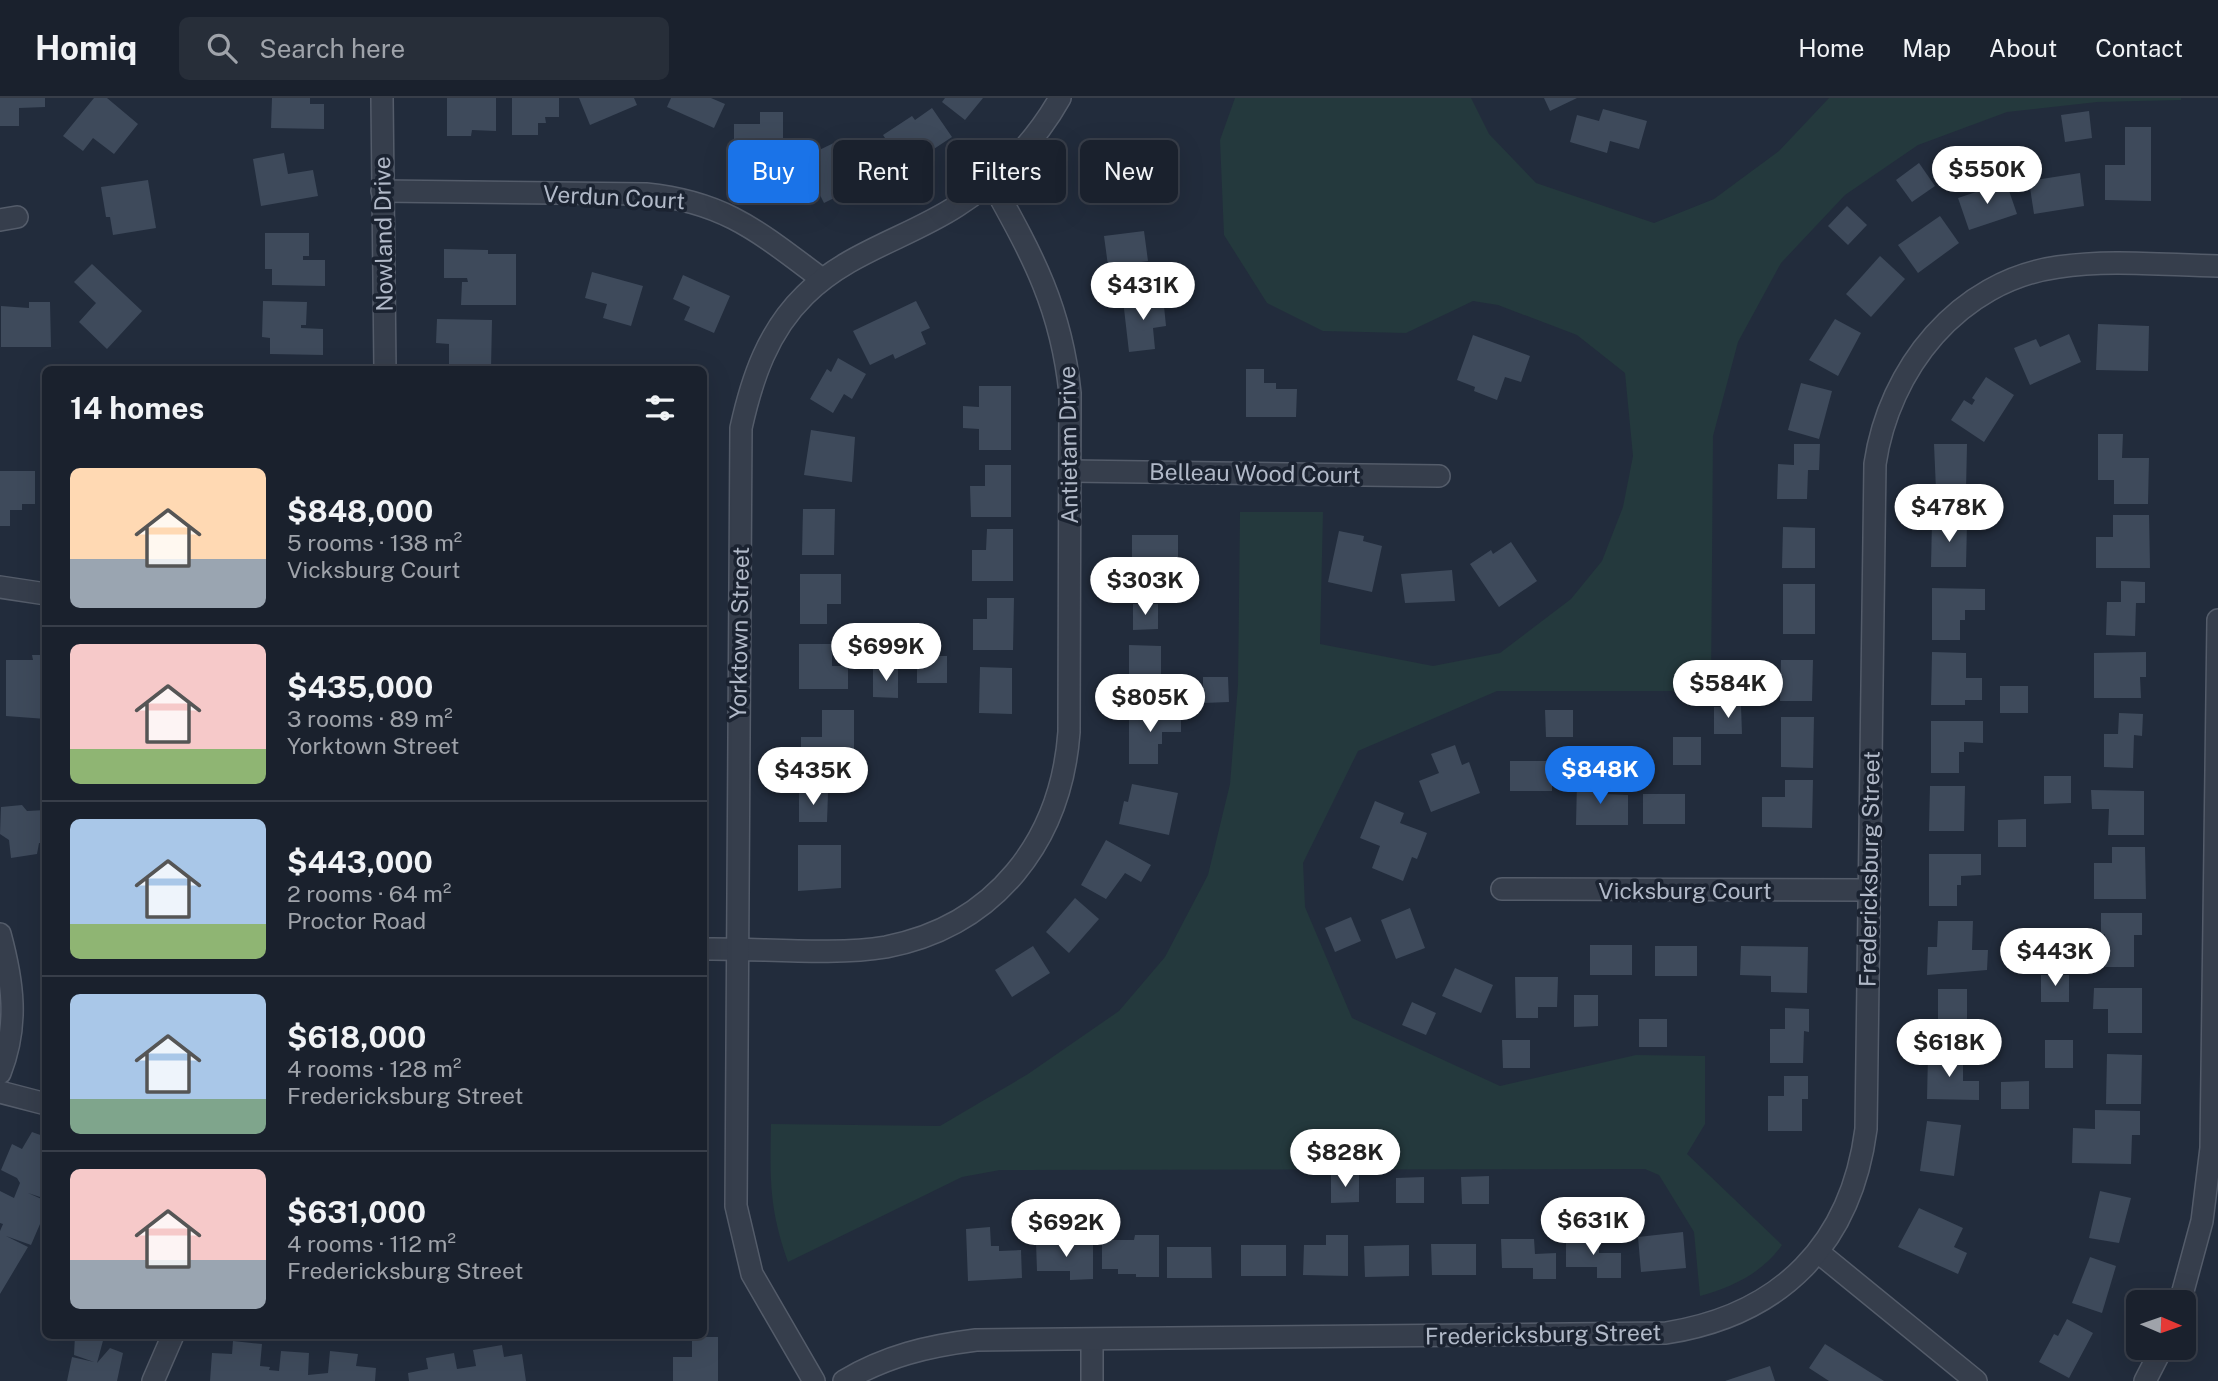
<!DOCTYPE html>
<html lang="en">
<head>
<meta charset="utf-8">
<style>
  body { margin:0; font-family:"Public Sans",sans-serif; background:#272e39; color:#f1f3f6; height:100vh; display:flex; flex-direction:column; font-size:26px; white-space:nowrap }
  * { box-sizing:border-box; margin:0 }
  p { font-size:23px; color:#9fa3aa }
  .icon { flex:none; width:38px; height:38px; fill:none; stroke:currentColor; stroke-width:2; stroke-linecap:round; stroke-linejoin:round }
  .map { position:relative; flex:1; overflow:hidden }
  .details { position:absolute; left:42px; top:268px; width:665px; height:973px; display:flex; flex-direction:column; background:#1a212d; border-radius:10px; box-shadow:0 7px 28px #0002,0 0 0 2px #383e49 }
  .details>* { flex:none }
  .hud { position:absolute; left:728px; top:42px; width:665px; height:63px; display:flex; gap:14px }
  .needle { width:46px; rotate:92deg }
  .tools { position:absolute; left:2126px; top:1192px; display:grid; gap:14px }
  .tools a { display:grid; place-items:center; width:70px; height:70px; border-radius:10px; background:#1a212d; box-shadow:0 7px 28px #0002,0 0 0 2px #383e49; font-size:35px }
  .price { position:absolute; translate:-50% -60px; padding:0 16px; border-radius:24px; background:#fff; color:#222; font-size:23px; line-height:46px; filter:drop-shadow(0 2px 4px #0008) }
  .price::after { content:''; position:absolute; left:50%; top:42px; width:21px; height:16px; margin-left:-10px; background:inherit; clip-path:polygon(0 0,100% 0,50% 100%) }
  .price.active { background:#1a73e8; color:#fff }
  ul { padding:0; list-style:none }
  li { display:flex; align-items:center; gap:21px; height:175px; padding:0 28px }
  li+li { border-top:2px solid #383e49 }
  li span { display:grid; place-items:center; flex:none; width:196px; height:140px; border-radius:10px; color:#555 }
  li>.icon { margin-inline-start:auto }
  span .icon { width:84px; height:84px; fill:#fffc; stroke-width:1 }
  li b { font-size:30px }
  h2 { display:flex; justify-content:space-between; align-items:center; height:84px; padding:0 28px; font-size:30px }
  .pill { padding:0 24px; border-radius:10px; background:#1a212d; box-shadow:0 7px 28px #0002,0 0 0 2px #383e49; font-size:24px; line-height:63px }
  .pill.active { background:#1a73e8; color:#fff }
  header { display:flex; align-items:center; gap:42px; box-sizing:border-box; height:98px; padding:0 35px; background:#1a212d; border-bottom:2px solid #383e49 }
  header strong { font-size:33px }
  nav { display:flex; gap:38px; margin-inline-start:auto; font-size:24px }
  .search { width:490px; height:63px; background:#272e39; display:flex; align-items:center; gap:18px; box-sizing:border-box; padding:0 24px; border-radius:10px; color:#9fa3aa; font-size:26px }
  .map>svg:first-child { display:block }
  .green { fill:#24393d }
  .building { fill:#3e4a5b }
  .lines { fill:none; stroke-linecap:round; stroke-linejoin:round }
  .minor-casing { stroke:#545c6a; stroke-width:24 }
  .minor { stroke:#363e4c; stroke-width:21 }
  .labels { text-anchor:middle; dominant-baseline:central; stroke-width:7; stroke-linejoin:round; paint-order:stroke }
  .street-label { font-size:23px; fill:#b1b9c8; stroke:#1b2331 }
</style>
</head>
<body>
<header>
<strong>Homiq</strong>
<div class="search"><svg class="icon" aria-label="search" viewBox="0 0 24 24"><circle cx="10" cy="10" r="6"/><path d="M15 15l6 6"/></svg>Search here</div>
<nav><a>Home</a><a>Map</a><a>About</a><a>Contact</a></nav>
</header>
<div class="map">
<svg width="2218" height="1283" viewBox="0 0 2218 1283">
  <rect width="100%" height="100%" fill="#222c3c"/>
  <!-- green -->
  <path class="green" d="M1235,0H1471L1489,36L1536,85L1654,125L1714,101L1779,53L1829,0H2181V2L2097,4L2007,14L1918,47L1845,97L1781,165L1738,244L1713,338L1711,593H1497L1358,653L1303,765L1305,809L1352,920L1500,988L1636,957L1705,958V1026L1687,1056L1782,1147C1762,1175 1733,1189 1700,1198L1694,1134L1659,1077L1645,1071L1000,1072L962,1079L788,1164C769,1110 770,1082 771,1026L940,1028L1028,976L1119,913L1165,859L1208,777L1230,686L1238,587L1240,414H1323L1320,546L1433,568L1500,555L1571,501L1602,463L1623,409L1633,358L1625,275L1577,237L1498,207L1473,203L1406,235L1323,233L1267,205L1224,137L1220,42Z"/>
  <!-- building -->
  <g class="building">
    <polygon points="0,0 45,0 45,9 19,10 19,28 0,28"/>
    <polygon points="94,0 107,0 138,26 114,56 93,40 83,53 63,38"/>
    <polygon points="272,0 310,0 310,6 324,6 324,31 271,30"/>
    <polygon points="447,0 496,0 496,33 472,32 471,38 447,38"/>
    <polygon points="512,0 559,0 559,19 545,19 546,25 538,25 538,37 512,37"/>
    <polygon points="579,0 634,0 637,7 590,27"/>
    <polygon points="671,0 711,0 725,6 714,30 667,9"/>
    <polygon points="945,0 983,0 965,22 942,4"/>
    <polygon points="1544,0 1577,0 1550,13"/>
    <polygon points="932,10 952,39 905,70 883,37 912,18 915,22"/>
    <polygon points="1603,11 1647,23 1639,51 1610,43 1607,55 1570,44 1577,17 1599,23"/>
    <polygon points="2089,13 2092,40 2065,44 2061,17"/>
    <polygon points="760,14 783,14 783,56 734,56 734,26 760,26"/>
    <polygon points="2125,29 2151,29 2151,103 2105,102 2105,67 2125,67"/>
    <polygon points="840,42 849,59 876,46 889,73 824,105 810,77 821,72 813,55"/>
    <polygon points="284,55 288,76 313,72 318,98 261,108 253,61"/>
    <polygon points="1919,65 1935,88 1912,104 1896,82"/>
    <polygon points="2080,75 2084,108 2034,116 2029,83"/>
    <polygon points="148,82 156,130 113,137 110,119 106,119 101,89"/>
    <polygon points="2006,84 2017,116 1969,132 1958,100"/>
    <polygon points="1847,108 1867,127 1848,147 1828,128"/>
    <polygon points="1940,118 1959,145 1918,175 1898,147"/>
    <polygon points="1144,133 1148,163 1135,165 1138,186 1111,190 1104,138"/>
    <polygon points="265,135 309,135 309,158 303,158 303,162 325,162 325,188 272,187 272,171 265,171"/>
    <polygon points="444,151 488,152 488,156 516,156 516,207 461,207 462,184 468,184 467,180 444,180"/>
    <polygon points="1880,158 1905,181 1871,219 1846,196"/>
    <polygon points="92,166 142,213 107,251 79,224 96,205 74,184"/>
    <polygon points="592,174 643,188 631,228 603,220 607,206 585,200"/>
    <polygon points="683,177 730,198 714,235 684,222 690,209 673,201"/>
    <polygon points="1163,198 1166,228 1153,230 1155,251 1129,254 1123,202"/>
    <polygon points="263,203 307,204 306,227 301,227 301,230 323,231 323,257 270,256 270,240 262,239"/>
    <polygon points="916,203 930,230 921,234 926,246 895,261 893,256 870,267 853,233"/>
    <polygon points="29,204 50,204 51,249 1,249 1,208 29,210"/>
    <polygon points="437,221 492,222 491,271 449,271 449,246 436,245"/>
    <polygon points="1835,221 1861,235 1838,278 1809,262"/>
    <polygon points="2098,226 2149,228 2148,273 2096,272"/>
    <polygon points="2069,236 2081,264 2030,287 2014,250 2036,241 2040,249"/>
    <polygon points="1473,237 1530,258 1521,284 1505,279 1497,302 1474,293 1475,289 1457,282"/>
    <polygon points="838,260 866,276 852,301 844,296 833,315 810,301 827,271 831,274"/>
    <rect x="273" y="268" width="44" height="3"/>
    <polygon points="1246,271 1264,271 1264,285 1276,285 1276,291 1297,291 1296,319 1246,319"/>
    <polygon points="1986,279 2014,297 1984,344 1951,322 1964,302 1972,307 1975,302 1972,300"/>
    <polygon points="1801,285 1832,293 1819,341 1788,332"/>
    <polygon points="979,288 1011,288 1011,352 979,352 979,331 963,330 963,308 979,309"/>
    <polygon points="811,332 855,339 852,384 804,377"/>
    <polygon points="2098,336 2123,336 2122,360 2149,360 2148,406 2114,406 2114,382 2098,382"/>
    <polygon points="1794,346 1820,346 1819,372 1808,372 1807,401 1777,401 1778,366 1794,367"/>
    <polygon points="1934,346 1967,346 1966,393 1936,392"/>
    <polygon points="985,367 1011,367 1011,419 971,419 970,388 985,388"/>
    <polygon points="0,373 35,373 35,406 22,406 22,412 10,412 10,428 0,428"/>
    <polygon points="803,411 835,411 834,457 802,457"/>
    <polygon points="2113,417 2149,417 2150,470 2096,470 2096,439 2113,439"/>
    <polygon points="1932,423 1967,424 1966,469 1931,469"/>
    <polygon points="1783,429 1815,430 1815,470 1782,470"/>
    <polygon points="987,431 1013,431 1013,483 972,483 972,452 986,452"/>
    <polygon points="1339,433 1364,438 1363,443 1382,448 1372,494 1328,484"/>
    <polygon points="1132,437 1178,437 1178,471 1132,470"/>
    <polygon points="1511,444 1537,483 1499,509 1470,466 1491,452 1493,456"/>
    <polygon points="1452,472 1455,503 1405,505 1401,476"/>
    <polygon points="800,476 841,476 841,506 827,506 827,526 800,526"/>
    <polygon points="2121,483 2145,484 2145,505 2136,505 2135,538 2106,537 2107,504 2121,504"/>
    <rect x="1783" y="486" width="32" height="50"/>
    <polygon points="1932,490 1985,491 1985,512 1965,512 1965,522 1960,522 1960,542 1932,542"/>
    <polygon points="987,500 1014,500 1013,552 973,552 973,521 987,521"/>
    <polygon points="1133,506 1158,506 1158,531 1133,532"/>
    <polygon points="799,546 832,546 832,568 848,568 848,591 799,591"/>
    <polygon points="1129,547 1161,548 1161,594 1129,593"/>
    <polygon points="1932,554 1966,555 1966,580 1982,580 1982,602 1965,602 1965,607 1931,607"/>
    <polygon points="2146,554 2146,579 2140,579 2141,600 2094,600 2094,555"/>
    <polygon points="32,557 46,557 46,621 6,618 6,562 33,562"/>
    <rect x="917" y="558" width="30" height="27"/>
    <polygon points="1781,562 1813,562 1812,603 1780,603"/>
    <polygon points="980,569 1012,570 1012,616 979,615"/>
    <polygon points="873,570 898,570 898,600 873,599"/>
    <polygon points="1203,579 1228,579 1229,604 1203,605"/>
    <rect x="2000" y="588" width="28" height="27"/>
    <polygon points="1741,608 1742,636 1714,636 1714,609"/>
    <polygon points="822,612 854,612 854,659 826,659 826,669 801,668 801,639 822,639"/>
    <polygon points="1545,612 1573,612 1573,639 1546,639"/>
    <polygon points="1129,614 1181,614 1181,634 1162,634 1162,646 1158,646 1158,666 1129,666"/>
    <polygon points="2119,615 2143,616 2142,638 2134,637 2133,670 2104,669 2104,636 2118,636"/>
    <polygon points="1781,619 1814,619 1813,670 1781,669"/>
    <polygon points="1931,623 1983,623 1983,645 1964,644 1964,654 1959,654 1959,675 1931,675"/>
    <rect x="1673" y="639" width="28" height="28"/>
    <polygon points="1455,647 1462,667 1469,664 1480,695 1431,714 1419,683 1439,675 1431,656"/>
    <rect x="1510" y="663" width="42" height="30"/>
    <polygon points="2044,678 2071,678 2071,705 2044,706"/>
    <polygon points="1785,682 1813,682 1812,730 1762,729 1762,699 1785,699"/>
    <polygon points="1577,683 1604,683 1604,696 1628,697 1628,727 1576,727"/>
    <polygon points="1132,686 1178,695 1169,737 1119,726 1124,703 1128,704"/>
    <polygon points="1930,688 1965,688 1964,733 1929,733"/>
    <polygon points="2091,692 2144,693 2144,737 2108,737 2109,711 2092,711"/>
    <polygon points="799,694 828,695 827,724 799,724"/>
    <rect x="1643" y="696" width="42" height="30"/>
    <polygon points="1375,703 1404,715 1400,725 1427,735 1417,761 1412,759 1403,783 1372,770 1380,748 1360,740"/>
    <polygon points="22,707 27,713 46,712 46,745 39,745 37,756 11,760 9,742 0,736 1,709"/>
    <polygon points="2026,721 2026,749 1998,749 1998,722"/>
    <polygon points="1106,742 1151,767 1141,784 1125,775 1106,801 1081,787"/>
    <polygon points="798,747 841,747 841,790 798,793"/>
    <polygon points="2112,749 2145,749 2146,801 2094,801 2094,765 2112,765"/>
    <polygon points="1929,756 1981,756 1981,777 1961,778 1961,787 1957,787 1957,808 1929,808"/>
    <polygon points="1075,800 1099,821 1069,855 1046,834"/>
    <polygon points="1410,810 1425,850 1396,861 1381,822"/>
    <polygon points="2101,815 2142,815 2142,837 2134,837 2134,869 2105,869 2105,836 2101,836"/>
    <polygon points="1351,819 1361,843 1335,854 1325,830"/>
    <polygon points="1938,823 1973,823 1972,852 1988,852 1987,872 1927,877 1928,849 1937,849"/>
    <rect x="1590" y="847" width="42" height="30"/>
    <polygon points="1033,848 1050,875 1012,899 995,872"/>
    <rect x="1655" y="848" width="42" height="30"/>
    <polygon points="1741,848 1808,849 1807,895 1771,894 1771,878 1740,877"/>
    <polygon points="1455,870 1493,887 1481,915 1442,898"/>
    <rect x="2041" y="877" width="28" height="27"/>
    <polygon points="1515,879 1558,879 1557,909 1538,909 1538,920 1516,920"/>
    <polygon points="2094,890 2142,890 2142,935 2108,935 2108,911 2093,911"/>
    <polygon points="1938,891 1967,891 1967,925 1955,925 1955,946 1929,946 1929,922 1938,922"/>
    <polygon points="1574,897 1598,897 1598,928 1574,929"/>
    <polygon points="1412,904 1436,915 1426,937 1402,927"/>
    <polygon points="1785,910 1809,911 1809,934 1804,933 1803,965 1770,965 1770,931 1785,931"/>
    <rect x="1639" y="921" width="28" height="28"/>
    <polygon points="1502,942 1530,942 1530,970 1503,970"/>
    <rect x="2045" y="942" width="28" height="28"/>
    <polygon points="1928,956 1963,956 1963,983 1979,983 1979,1002 1927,1001"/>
    <polygon points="2107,956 2142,957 2141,1006 2106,1006"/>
    <polygon points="1784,978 1808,978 1808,1001 1802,1001 1802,1033 1768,1033 1768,998 1784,998"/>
    <polygon points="2029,983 2029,1011 2001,1011 2001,984"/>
    <polygon points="2095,1012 2140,1013 2140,1037 2132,1037 2131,1066 2072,1065 2073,1030 2095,1031"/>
    <polygon points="1927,1023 1961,1027 1954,1078 1920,1073"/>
    <polygon points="32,1034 46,1039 46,1101 28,1095 46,1103 46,1112 31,1147 6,1138 28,1149 0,1196 0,1133 3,1126 0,1125 0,1093 14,1100 20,1085 17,1080 1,1072 12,1046 22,1051"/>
    <polygon points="1331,1077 1359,1077 1359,1104 1331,1105"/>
    <polygon points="1489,1078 1489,1106 1462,1106 1461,1079"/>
    <polygon points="1424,1079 1424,1105 1396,1105 1396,1080"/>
    <polygon points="2100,1093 2131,1100 2119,1145 2089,1140"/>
    <polygon points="1919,1110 1963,1130 1954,1149 1967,1155 1958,1176 1898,1149"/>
    <polygon points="990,1129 991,1148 999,1148 999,1153 1021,1152 1022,1180 968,1183 966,1131"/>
    <polygon points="1683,1134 1686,1170 1641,1174 1638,1139"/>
    <polygon points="1135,1137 1159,1137 1159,1179 1136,1179 1136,1176 1118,1176 1118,1171 1102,1171 1102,1142 1134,1142"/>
    <polygon points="1326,1137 1348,1137 1348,1178 1303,1177 1304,1147 1326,1147"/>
    <polygon points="1566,1140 1599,1140 1599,1155 1621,1155 1621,1180 1597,1180 1597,1169 1566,1169"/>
    <polygon points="1501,1141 1534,1141 1535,1156 1556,1155 1556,1181 1533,1181 1533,1170 1502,1170"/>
    <polygon points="1036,1144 1093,1147 1093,1181 1070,1182 1070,1173 1037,1173"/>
    <polygon points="1431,1146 1476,1146 1476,1177 1432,1177"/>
    <rect x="1241" y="1147" width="45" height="31"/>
    <polygon points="1409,1147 1409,1178 1365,1179 1364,1148"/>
    <polygon points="1167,1149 1211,1149 1212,1180 1167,1180"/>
    <polygon points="2090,1159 2116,1168 2102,1215 2072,1205"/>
    <polygon points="2067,1221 2093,1235 2069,1280 2039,1264 2054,1236 2058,1238"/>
    <polygon points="75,1237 104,1239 97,1265 110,1250 123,1255 117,1283 67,1283 72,1259 94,1264 74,1257"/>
    <polygon points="692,1239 718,1239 718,1283 673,1283 673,1259 692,1259"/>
    <polygon points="233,1243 262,1246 260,1268 270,1269 269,1272 279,1273 281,1253 309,1255 308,1277 328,1275 330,1253 358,1256 356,1268 376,1270 375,1283 210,1283 212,1255 232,1256"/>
    <polygon points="1825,1246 1884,1283 1829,1283 1809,1270"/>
    <polygon points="502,1247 504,1259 522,1256 526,1283 409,1283 408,1275 428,1271 426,1260 454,1255 457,1271 476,1268 473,1252"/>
    <polygon points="1770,1268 1775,1283 1725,1283"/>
  </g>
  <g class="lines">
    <!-- minor casing -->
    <g class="minor-casing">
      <g id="minor">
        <polyline points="382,0 385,271"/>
        <path d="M382,93L646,96C726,104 760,135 822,181"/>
        <polyline points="0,122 17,119"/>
        <polyline points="1071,373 1439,378"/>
        <polyline points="0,489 46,496"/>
        <polyline points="1502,791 1869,792"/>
        <path d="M0,836C13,884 19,927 0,975"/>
        <path d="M704,851C759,850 833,858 886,849C995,828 1061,743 1069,634L1070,295C1061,208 1032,157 991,83"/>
        <polyline points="0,994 46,1006"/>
        <polyline points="1818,1154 1976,1283"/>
        <polyline points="2180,1204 2202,1123 2211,1050 2218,522"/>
        <polyline points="1092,1243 1092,1283"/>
        <polyline points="153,1283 173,1237"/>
        <path d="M814,1283L752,1176L736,1108L741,330C752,280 768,233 805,197C848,154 908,140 957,108C999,81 1036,43 1060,0"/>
        <path d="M844,1283C886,1258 928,1248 976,1242L1666,1235C1781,1217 1851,1146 1866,1031L1875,366C1889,271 1958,183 2058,169C2110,161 2165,167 2218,168"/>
        <polyline points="2145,1283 2162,1250"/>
      </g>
    </g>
    <!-- minor -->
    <use href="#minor" class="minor"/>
  </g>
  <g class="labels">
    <!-- street labels -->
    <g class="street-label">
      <text transform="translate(614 99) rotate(3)">Verdun Court</text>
      <text transform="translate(383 136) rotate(-91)">Nowland Drive</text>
      <text transform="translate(1068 347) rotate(-91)">Antietam Drive</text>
      <text transform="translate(1255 375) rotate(1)">Belleau Wood Court</text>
      <text transform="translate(739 535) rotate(-89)">Yorktown Street</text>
      <text transform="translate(1869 771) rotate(-89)">Fredericksburg Street</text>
      <text x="1685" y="792">Vicksburg Court</text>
      <text transform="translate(1543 1236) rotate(-1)">Fredericksburg Street</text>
    </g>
  </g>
</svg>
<div class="tools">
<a><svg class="needle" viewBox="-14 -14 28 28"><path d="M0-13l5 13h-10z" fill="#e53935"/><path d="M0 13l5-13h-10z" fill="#9fa3aa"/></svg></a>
</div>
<b class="price" style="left:1987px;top:108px">$550K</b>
<b class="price" style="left:1143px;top:224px">$431K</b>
<b class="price" style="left:1949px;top:446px">$478K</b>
<b class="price" style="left:1145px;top:519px">$303K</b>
<b class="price" style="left:886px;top:585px">$699K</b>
<b class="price" style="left:1728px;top:622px">$584K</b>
<b class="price" style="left:1150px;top:636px">$805K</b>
<b class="price active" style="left:1600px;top:708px">$848K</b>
<b class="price" style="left:813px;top:709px">$435K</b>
<b class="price" style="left:2055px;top:890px">$443K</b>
<b class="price" style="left:1949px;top:981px">$618K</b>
<b class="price" style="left:1345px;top:1091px">$828K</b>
<b class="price" style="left:1593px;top:1159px">$631K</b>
<b class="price" style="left:1066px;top:1161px">$692K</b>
<div class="hud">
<a class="pill active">Buy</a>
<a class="pill">Rent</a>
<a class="pill">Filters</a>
<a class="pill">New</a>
</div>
<section class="details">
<h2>14 homes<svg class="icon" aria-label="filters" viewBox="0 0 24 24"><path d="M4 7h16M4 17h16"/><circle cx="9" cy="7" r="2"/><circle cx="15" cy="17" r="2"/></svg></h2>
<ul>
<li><span style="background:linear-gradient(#ffd9b3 65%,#9aa5b1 0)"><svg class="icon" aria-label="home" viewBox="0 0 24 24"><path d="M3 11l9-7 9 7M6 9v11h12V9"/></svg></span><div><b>$848,000</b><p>5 rooms · 138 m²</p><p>Vicksburg Court</p></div></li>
<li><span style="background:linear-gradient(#f6c9c9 75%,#8fb573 0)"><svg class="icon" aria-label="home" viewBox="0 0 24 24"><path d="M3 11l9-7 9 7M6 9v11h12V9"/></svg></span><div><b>$435,000</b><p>3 rooms · 89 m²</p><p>Yorktown Street</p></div></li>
<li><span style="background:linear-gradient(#a9c7e8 75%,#8fb573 0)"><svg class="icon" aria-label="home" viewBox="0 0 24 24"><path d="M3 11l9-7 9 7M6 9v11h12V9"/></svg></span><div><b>$443,000</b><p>2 rooms · 64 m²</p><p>Proctor Road</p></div></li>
<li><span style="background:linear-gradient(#a9c7e8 75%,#7fa58c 0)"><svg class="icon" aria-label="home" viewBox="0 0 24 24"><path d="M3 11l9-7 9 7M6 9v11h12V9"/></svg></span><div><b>$618,000</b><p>4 rooms · 128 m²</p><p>Fredericksburg Street</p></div></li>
<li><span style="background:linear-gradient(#f6c9c9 65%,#9aa5b1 0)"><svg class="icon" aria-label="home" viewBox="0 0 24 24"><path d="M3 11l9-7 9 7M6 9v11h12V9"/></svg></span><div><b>$631,000</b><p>4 rooms · 112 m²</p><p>Fredericksburg Street</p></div></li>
</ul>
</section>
</div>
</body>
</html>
